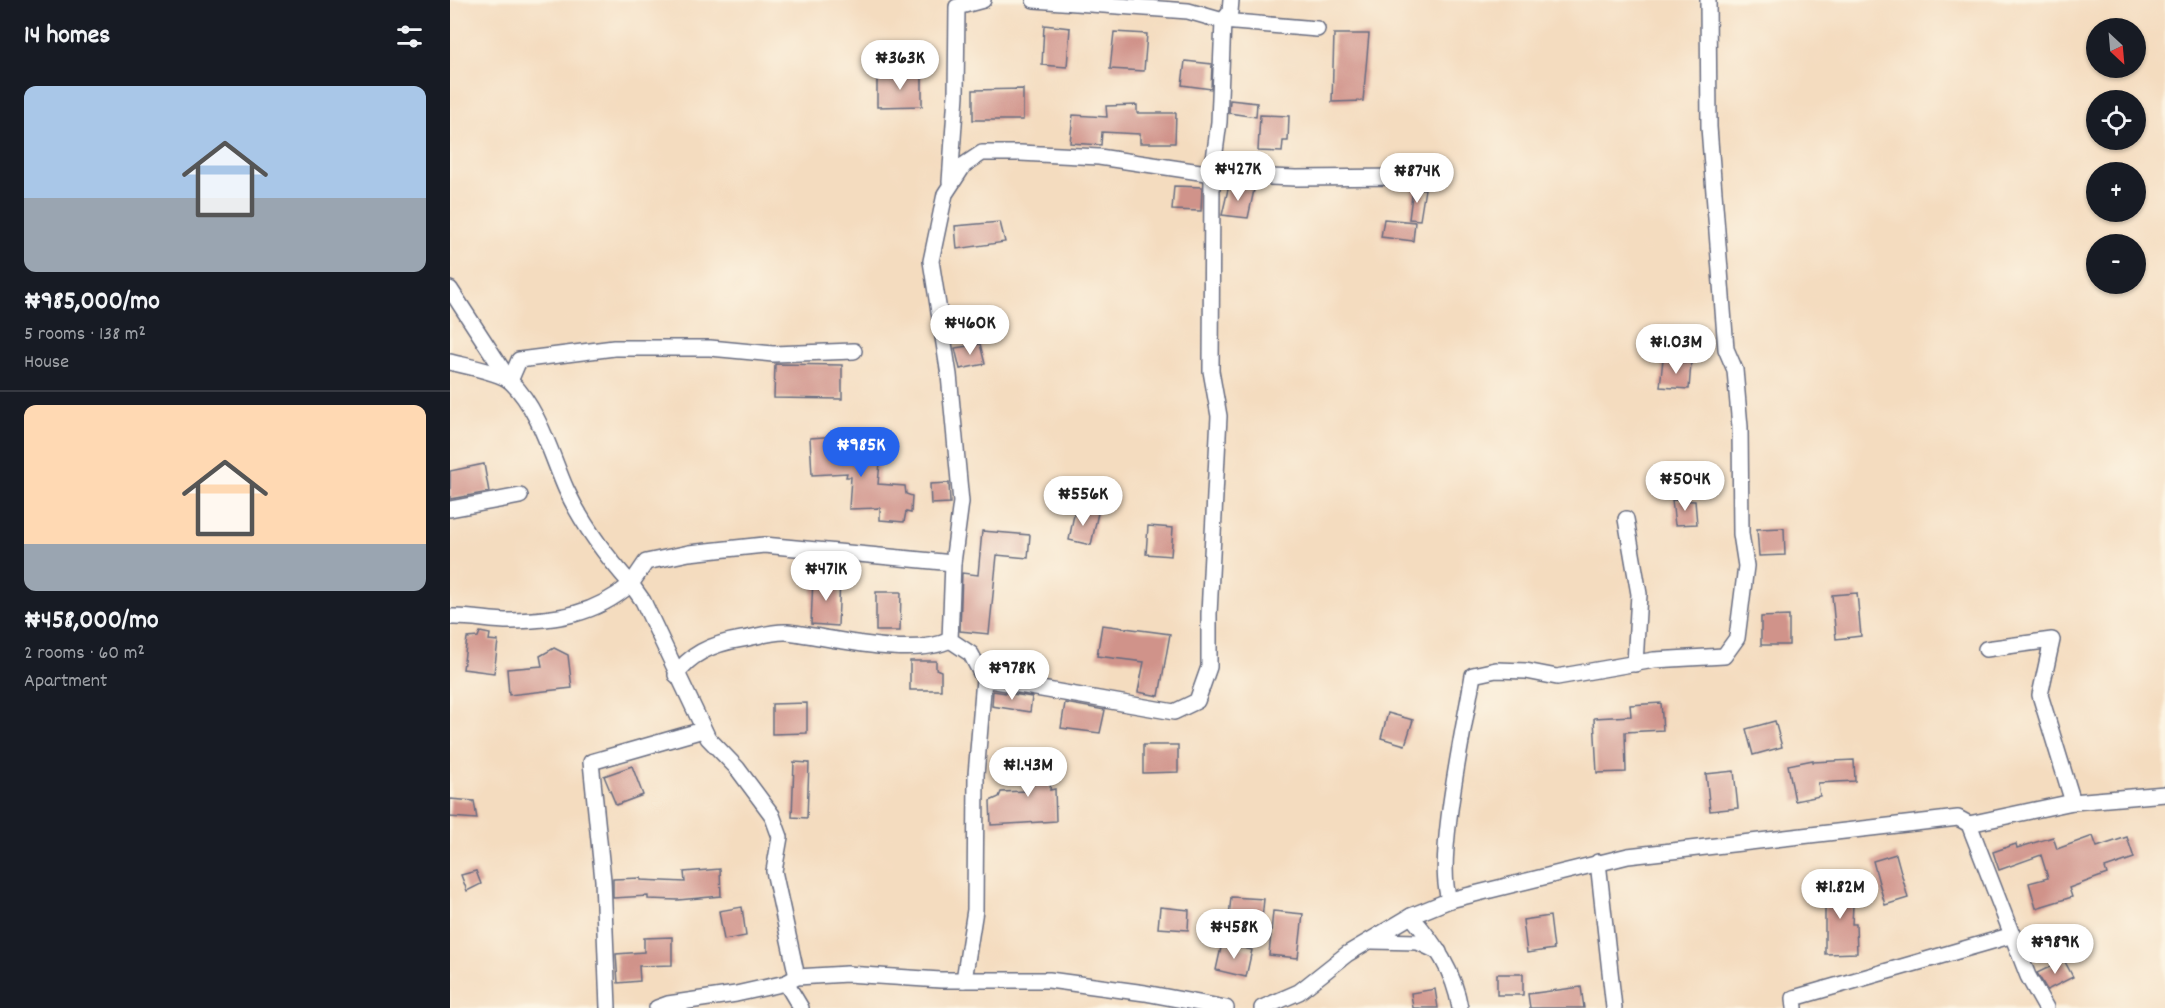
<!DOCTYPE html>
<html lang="en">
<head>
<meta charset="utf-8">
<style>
  body { margin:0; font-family:Dekko,sans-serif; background:#242831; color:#f1f3f6; height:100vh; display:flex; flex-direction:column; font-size:22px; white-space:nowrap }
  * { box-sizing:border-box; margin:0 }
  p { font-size:20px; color:#9ea1a6 }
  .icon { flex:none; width:33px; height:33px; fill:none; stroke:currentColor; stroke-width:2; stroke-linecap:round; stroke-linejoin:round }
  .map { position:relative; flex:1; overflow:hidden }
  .side { display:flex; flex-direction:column; background:#171b24; width:450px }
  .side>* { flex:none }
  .needle { width:39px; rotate:154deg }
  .controls { position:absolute; left:1636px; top:18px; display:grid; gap:12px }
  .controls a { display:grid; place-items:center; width:60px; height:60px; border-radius:50%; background:#171b24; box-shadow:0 2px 4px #0004; font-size:30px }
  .price { position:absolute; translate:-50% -51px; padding:0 14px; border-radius:21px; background:#fff; color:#222; font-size:20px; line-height:39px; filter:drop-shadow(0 2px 3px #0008) }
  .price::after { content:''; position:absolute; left:50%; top:36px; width:18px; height:14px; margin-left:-9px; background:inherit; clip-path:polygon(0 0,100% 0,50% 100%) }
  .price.current { background:#2563eb; color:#fff }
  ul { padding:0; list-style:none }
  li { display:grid; align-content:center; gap:12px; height:318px; padding:0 24px }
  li+li { border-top:2px solid #363941 }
  li span { display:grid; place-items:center; height:186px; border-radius:12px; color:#555 }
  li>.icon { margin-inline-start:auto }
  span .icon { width:108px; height:108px; fill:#fffc; stroke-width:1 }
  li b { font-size:26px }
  h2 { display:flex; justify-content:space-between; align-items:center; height:72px; padding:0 24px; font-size:26px }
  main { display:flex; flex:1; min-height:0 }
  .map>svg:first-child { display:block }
  .building { fill:#d0938a }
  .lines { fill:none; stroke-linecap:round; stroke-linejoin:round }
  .street-casing { stroke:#676c80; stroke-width:18 }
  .street { stroke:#fff; stroke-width:15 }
</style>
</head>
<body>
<main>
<section class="side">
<h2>14 homes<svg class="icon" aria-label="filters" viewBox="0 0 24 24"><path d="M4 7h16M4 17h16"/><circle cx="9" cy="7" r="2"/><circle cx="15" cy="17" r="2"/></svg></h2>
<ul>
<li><span style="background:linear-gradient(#a9c7e8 60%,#9aa5b1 0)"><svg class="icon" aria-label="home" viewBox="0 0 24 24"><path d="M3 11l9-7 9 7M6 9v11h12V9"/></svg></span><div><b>₦985,000/mo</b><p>5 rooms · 138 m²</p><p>House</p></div></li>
<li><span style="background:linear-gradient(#ffd9b3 75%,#9aa5b1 0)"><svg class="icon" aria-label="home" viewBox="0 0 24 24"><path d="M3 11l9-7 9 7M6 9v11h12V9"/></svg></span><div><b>₦458,000/mo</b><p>2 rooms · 60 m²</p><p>Apartment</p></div></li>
</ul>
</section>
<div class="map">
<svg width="1715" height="1008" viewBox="0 0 1715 1008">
  <rect width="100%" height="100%" fill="#fcf5e5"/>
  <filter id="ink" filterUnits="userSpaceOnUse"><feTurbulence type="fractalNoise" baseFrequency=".0167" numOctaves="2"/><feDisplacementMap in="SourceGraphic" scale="12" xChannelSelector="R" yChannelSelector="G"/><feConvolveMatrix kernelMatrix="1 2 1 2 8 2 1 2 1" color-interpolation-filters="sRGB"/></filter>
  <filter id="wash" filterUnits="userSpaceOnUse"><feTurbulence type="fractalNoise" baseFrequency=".008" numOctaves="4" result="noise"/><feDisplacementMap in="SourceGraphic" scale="24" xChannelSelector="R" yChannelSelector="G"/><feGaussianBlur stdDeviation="1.35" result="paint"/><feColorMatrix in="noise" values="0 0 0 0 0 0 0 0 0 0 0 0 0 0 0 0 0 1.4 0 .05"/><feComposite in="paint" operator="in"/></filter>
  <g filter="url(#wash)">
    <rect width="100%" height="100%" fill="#f4dcbf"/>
    <g id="blocks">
      <!-- building -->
      <g class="building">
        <polygon points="594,25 620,28 617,67 592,65"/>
        <polygon points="664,32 697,34 694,71 660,69"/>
        <polygon points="884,34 919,34 913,101 882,102"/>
        <polygon points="735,61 762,64 761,89 732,85"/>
        <polygon points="472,75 472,106 427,107 427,76"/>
        <polygon points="573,89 573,120 523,120 523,90"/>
        <polygon points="780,100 807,103 806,117 779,113"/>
        <polygon points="687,105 687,113 726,113 725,143 690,143 690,134 652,132 651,145 620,143 623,115 657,117 656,106"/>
        <polygon points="810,115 839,116 838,141 833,141 832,152 808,151"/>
        <polygon points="779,185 804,190 798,218 772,215"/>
        <polygon points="724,186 752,187 751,211 722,210"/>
        <polygon points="963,188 975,189 970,220 959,219"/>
        <polygon points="934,219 965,222 963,241 931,237"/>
        <polygon points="550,222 555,242 507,249 505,226"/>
        <polygon points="530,344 535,364 510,369 505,348"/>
        <polygon points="1213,359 1241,363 1239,389 1210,387"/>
        <polygon points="325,364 392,365 392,399 324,398"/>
        <polygon points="388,436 388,450 431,452 428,484 455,486 456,494 462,496 461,513 456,512 454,522 430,520 430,508 399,509 401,477 396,477 397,473 362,475 360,438"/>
        <polygon points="34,464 39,492 0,499 0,471"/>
        <polygon points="499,483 500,503 481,504 480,484"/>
        <polygon points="1222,500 1245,501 1247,524 1225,525"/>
        <polygon points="625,509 648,513 641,545 619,540"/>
        <polygon points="698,526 723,528 721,556 696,554"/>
        <polygon points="1334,528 1335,555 1309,556 1307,529"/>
        <polygon points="532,531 580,535 578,558 547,555 539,634 510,631 512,573 528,575"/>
        <polygon points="363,578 390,579 388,626 361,624"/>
        <polygon points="426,592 451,592 450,631 426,631"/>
        <polygon points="1407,593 1411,636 1386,639 1382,595"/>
        <polygon points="1339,616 1339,645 1311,645 1311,617"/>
        <polygon points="652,625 720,634 709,696 688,692 694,662 647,656"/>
        <polygon points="30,632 40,634 39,640 48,641 44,673 13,669 17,638 28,637"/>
        <polygon points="104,648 118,655 122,688 59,695 57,669 92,666 90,656"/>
        <polygon points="460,661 486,661 486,669 491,671 491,690 460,690"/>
        <polygon points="543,691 582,697 580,712 542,706"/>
        <polygon points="357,703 357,733 322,734 322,704"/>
        <polygon points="615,703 655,710 650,733 611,728"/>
        <polygon points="1211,703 1213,730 1175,732 1176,772 1147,773 1144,718 1181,716 1180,705"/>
        <polygon points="938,713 963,720 955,745 931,738"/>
        <polygon points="1325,721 1332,747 1303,755 1296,729"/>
        <polygon points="693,745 728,745 728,772 693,773"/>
        <polygon points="579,755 603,757 600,790 605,789 606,821 541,825 540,801 549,797 551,792 577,791"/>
        <polygon points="1363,760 1363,762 1404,760 1405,781 1368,783 1370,796 1345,801 1338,765"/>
        <polygon points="344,762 359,763 357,818 342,817"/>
        <polygon points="182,766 193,795 166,805 154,776"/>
        <polygon points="1284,771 1288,808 1260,811 1256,774"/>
        <polygon points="0,799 24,801 27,819 0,817"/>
        <polygon points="1643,836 1647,847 1677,837 1684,858 1655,868 1657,874 1619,888 1622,897 1586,908 1579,883 1598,878 1591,855 1549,870 1543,852 1566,844 1567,848 1603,837 1607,849"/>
        <polygon points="1446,854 1458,898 1435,905 1423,861"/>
        <polygon points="270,869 271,896 228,900 198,899 198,896 163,898 163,879 191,878 191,880 235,882 234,872"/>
        <polygon points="26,871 31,884 17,891 11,875"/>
        <polygon points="1375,885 1404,886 1402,924 1406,924 1407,953 1375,954"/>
        <polygon points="781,897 814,899 812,919 779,917"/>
        <polygon points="292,907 296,936 274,940 269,911"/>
        <polygon points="710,907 739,910 738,930 708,928"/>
        <polygon points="823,911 853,914 848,958 819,955"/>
        <polygon points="1100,916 1104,949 1077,953 1073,920"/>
        <polygon points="222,937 222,965 189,966 190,981 168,983 166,954 194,952 194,938"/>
        <polygon points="772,943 802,950 796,977 766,970"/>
        <polygon points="1614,960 1623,977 1597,990 1587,973"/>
        <rect x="1047" y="974" width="26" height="21"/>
        <polygon points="1131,987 1134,1008 1080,1008 1078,994"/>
        <polygon points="985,989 988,1008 963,1008 961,993"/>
      </g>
    </g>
  </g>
  <g filter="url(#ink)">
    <use href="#blocks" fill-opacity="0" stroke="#676c80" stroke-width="1.5"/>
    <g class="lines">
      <!-- street casing -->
      <g class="street-casing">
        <g id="street">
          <polyline points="584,0 738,11 773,21 780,12 781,0"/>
          <polyline points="500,182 506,95 507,7 533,0"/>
          <polyline points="0,289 60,381"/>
          <path d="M0,362C15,366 51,372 61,382C89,409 101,455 116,489C132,524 156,556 181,584C145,615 107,620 60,621C40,621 20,616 0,617"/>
          <polyline points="60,381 69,360 164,348 260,348 323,354 404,351"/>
          <polyline points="0,509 70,496"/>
          <polyline points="1176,519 1189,594 1185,664"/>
          <polyline points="1536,649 1602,640 1590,695 1623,802"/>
          <path d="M226,675C240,653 266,643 292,639C306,637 323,631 337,632C380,637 461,659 500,640"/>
          <polyline points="534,679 521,654 500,640 503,563 511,502 499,375 481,261 495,194 514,165 532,153 570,153 649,157 770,175 846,178 956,177"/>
          <polyline points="1519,824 1578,976 1596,1008"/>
          <polyline points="1148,862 1164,1008"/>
          <path d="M1000,900C983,868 1016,719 1023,675L1046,670L1076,671L1107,677L1204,660L1274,656L1287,638L1296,566L1291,534L1290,427L1285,370L1276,349L1259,127L1258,0"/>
          <path d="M961,916C985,944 1004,971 1010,1008"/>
          <polyline points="922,941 968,942 989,952"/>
          <polyline points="347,977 324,871 330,837 322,815 287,768 258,738 193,601 181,584 196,562 239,553 314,545 503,563"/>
          <polyline points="514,980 525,910 526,775 534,679 724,712 747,701 759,667 759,614 769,416 761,371 762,174 769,122 773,21 867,29"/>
          <polyline points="336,983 351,1008"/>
          <polyline points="158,1008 153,880 141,762 253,730"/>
          <polyline points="207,1008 218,1004 286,994 336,983 347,977 397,974 491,980 599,980 695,993 776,1008"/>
          <polyline points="812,1008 849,992 897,954 961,916 1000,900 1178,856 1508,818 1519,824 1623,802 1715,794"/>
          <polyline points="1345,1008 1344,998 1563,935"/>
        </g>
      </g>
      <!-- street -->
      <use href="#street" class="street"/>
    </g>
  </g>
</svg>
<div class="controls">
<a><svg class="needle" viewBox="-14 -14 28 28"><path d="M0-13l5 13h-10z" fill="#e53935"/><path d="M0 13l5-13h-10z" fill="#9ea1a6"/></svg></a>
<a><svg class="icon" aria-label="locate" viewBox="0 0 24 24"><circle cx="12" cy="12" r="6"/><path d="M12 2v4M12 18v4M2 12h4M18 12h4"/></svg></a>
<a>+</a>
<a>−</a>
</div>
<b class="price" style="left:450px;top:91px">₦363K</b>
<b class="price" style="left:788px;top:202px">₦427K</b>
<b class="price" style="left:967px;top:204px">₦874K</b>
<b class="price" style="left:520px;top:356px">₦460K</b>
<b class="price" style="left:1226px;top:375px">₦1.03M</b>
<b class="price current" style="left:411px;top:478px">₦985K</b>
<b class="price" style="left:1235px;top:512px">₦504K</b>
<b class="price" style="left:633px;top:527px">₦556K</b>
<b class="price" style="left:376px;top:602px">₦471K</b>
<b class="price" style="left:562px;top:701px">₦978K</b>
<b class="price" style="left:578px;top:798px">₦1.43M</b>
<b class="price" style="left:1390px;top:920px">₦1.82M</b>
<b class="price" style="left:784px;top:960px">₦458K</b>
<b class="price" style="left:1605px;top:975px">₦989K</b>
</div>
</main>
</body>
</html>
